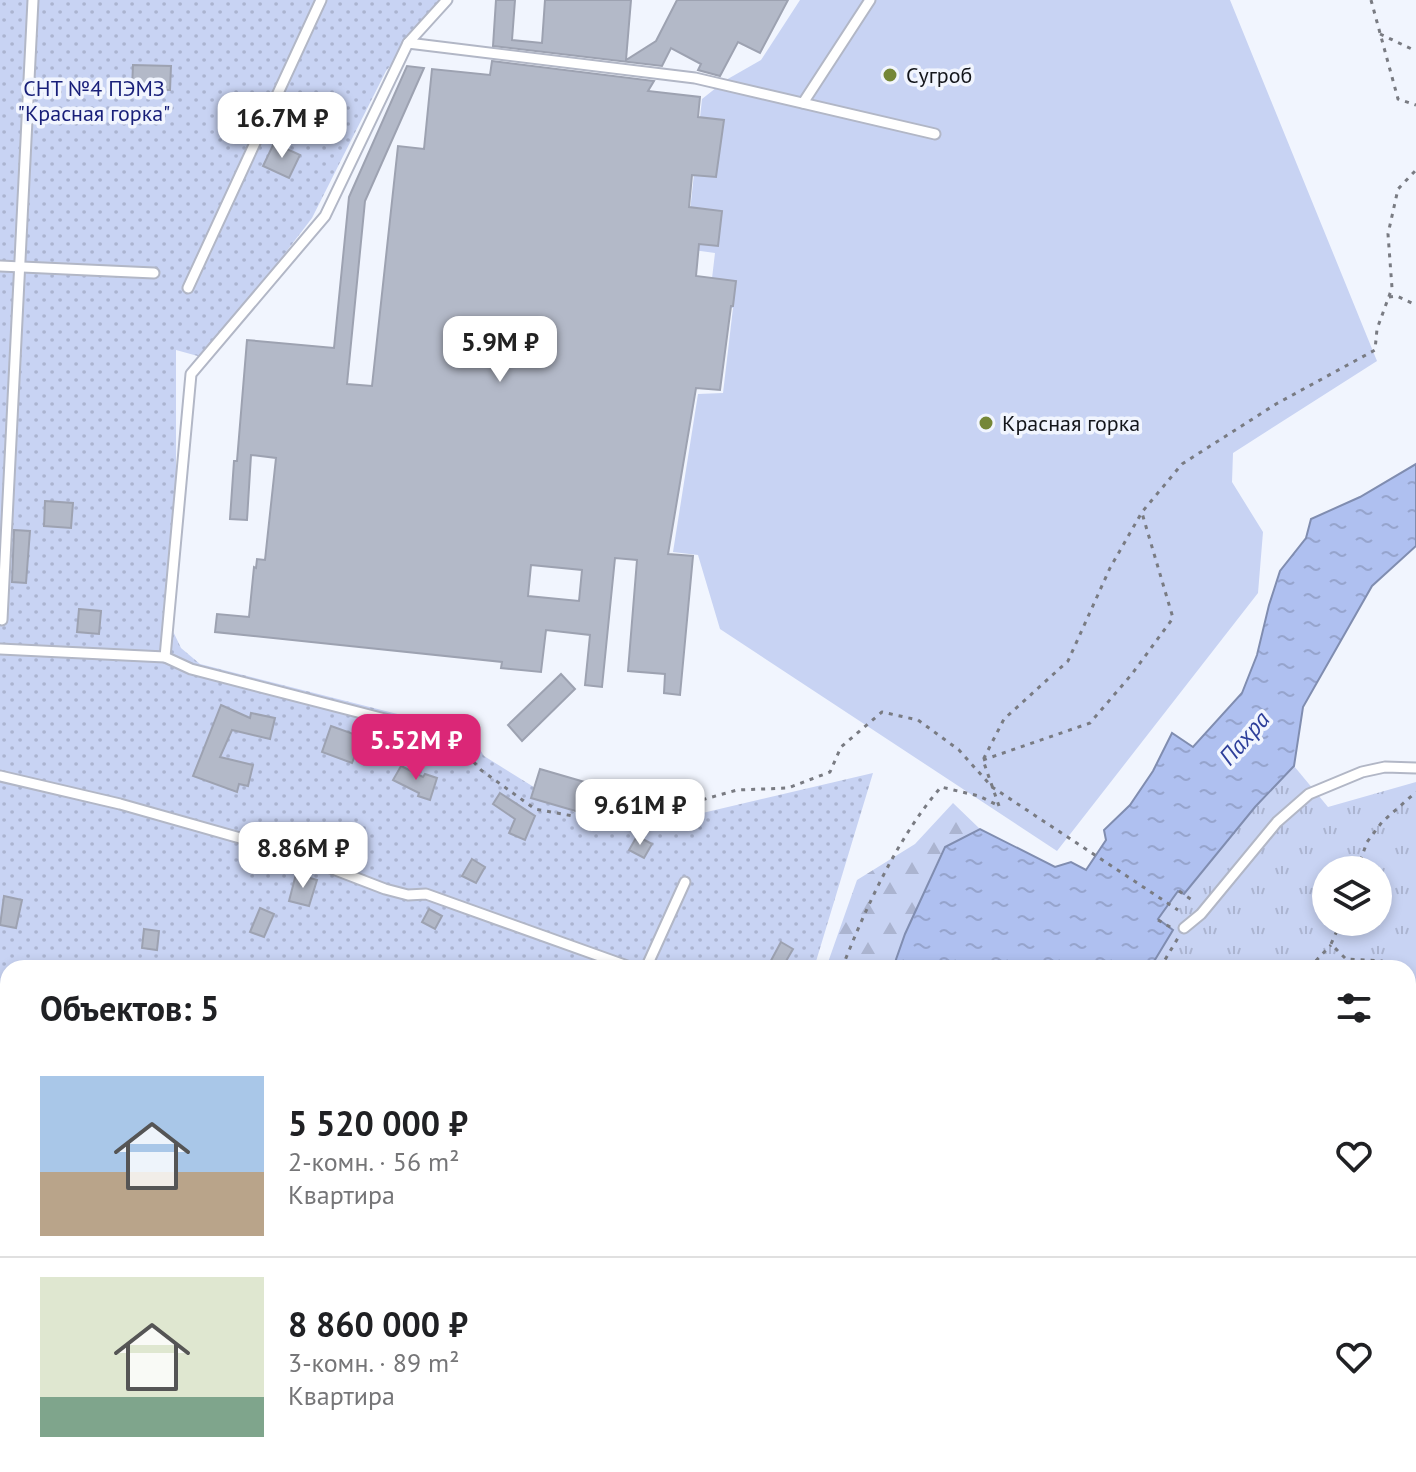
<!DOCTYPE html>
<html lang="ru">
<head>
<meta charset="utf-8">
<style>
  body { margin:0; font-family:"PT Sans",sans-serif; background:#f6f6f6; color:#202124; height:100vh; display:flex; flex-direction:column; font-size:30px; white-space:nowrap }
  * { box-sizing:border-box; margin:0 }
  p { font-size:26px; color:#757577 }
  .icon { flex:none; width:44px; height:44px; fill:none; stroke:currentColor; stroke-width:2; stroke-linecap:round; stroke-linejoin:round }
  .map { position:relative; flex:1; overflow:hidden }
  .sheet { position:absolute; left:0px; top:960px; width:1416px; height:512px; display:flex; flex-direction:column; background:#fff; border-radius:24px 24px 0 0; box-shadow:0 4px 12px #0003 }
  .sheet>* { flex:none }
  .tools { position:absolute; left:1312px; top:856px; display:grid; gap:16px }
  .tools a { display:grid; place-items:center; width:80px; height:80px; border-radius:50%; background:#fff; box-shadow:0 4px 12px #0003; font-size:40px }
  .price { position:absolute; translate:-50% -68px; padding:0 18px; border-radius:16px; background:#fff; color:#222; font-size:26px; line-height:52px; filter:drop-shadow(0 2px 4px #0008) }
  .price::after { content:''; position:absolute; left:50%; top:48px; width:24px; height:18px; margin-left:-12px; background:inherit; clip-path:polygon(0 0,100% 0,50% 100%) }
  .price.current { background:#db2777; color:#fff }
  ul { padding:0; list-style:none }
  li { display:flex; align-items:center; gap:24px; height:200px; padding:0 40px }
  li+li { border-top:2px solid #e0e0e0 }
  li span { display:grid; place-items:center; flex:none; width:224px; height:160px; border-radius:0px; color:#555 }
  li>.icon { margin-inline-start:auto }
  span .icon { width:96px; height:96px; fill:#fffc; stroke-width:1 }
  li b { font-size:34px }
  h2 { display:flex; justify-content:space-between; align-items:center; height:96px; padding:0 40px; font-size:34px }
  .map>svg:first-child { display:block }
  .grass { fill:url(#grass-tufts); fill-rule:evenodd }
  .forest { fill:url(#forest-firs) }
  .garden { fill:url(#garden-dots) }
  .pitch { fill:#c8d3f3 }
  .water { fill:url(#water-ripples); stroke:#808db0; stroke-width:2 }
  .building { fill:#b3b9c8; stroke:#9da2b1; stroke-width:2; fill-rule:evenodd }
  .lines { fill:none; stroke-linecap:round; stroke-linejoin:round }
  .service-casing { stroke:#b2b7c6; stroke-width:13 }
  .minor-casing { stroke:#b2b7c6; stroke-width:22 }
  .path { stroke:#797b82; stroke-width:3; stroke-dasharray:4 6; stroke-linecap:butt }
  .service { stroke:#fff; stroke-width:9 }
  .minor { stroke:#fff; stroke-width:18 }
  .poi-dot { fill:#758737; stroke:#f1f5fe; stroke-width:3 }
  .labels { text-anchor:middle; dominant-baseline:central; stroke-width:7; stroke-linejoin:round; paint-order:stroke }
  .poi-label { font-size:22px; fill:#14161b; stroke:#f1f5fe; text-anchor:start }
  .park-label { font-size:22px; fill:#181f79; stroke:#f1f5fe }
  .water-label { font-size:24px; font-style:italic; fill:#2e3f9a; stroke:#f1f5fe }
</style>
</head>
<body>
<div class="map">
<svg width="1416" height="1472" viewBox="0 0 1416 1472">
  <defs>
    <pattern id="grass-tufts" width="24" height="20" patternUnits="userSpaceOnUse" patternTransform="scale(2)"><rect width="24" height="20" fill="#c8d3f3"/><path d="M3 7l-1-3M5 7V3M7 7l1-3M15 17l-1-3M17 17v-4M19 17l1-3" fill="none" stroke="#abb4d0"/></pattern>
    <pattern id="forest-firs" width="22" height="20" patternUnits="userSpaceOnUse" patternTransform="scale(2)"><rect width="22" height="20" fill="#c8d3f3"/><path d="M5 1l3.5 6h-7zM16 11l3.5 6h-7z" fill="#abb4d0"/></pattern>
    <pattern id="garden-dots" width="8" height="8" patternUnits="userSpaceOnUse" patternTransform="scale(2)"><rect width="8" height="8" fill="#c8d3f3"/><path d="M2 2h.1M6 6h.1" fill="none" stroke="#abb4d0" stroke-width="1.8" stroke-linecap="round"/></pattern>
    <pattern id="water-ripples" width="26" height="14" patternUnits="userSpaceOnUse" patternTransform="scale(2)"><rect width="26" height="14" fill="#afc0f0"/><path d="M2 4q2-2 4 0t4 0M15 11q2-2 4 0t4 0" fill="none" stroke="#96a4cd"/></pattern>
  </defs>
  <rect width="100%" height="100%" fill="#f1f5fe"/>
  <!-- grass -->
  <g class="grass">
    <path d="M1294,766L1328,807L1416,782V1425L1408,1394V968H1150L1173,930L1157,920L1178,890L1184,894L1255,807ZM1326,870H1378V922H1326Z"/>
    <polygon points="870,1464 1173,1464 1169,1472 867,1472"/>
  </g>
  <!-- forest -->
  <g class="forest">
    <polygon points="953,803 980,829 944,847 905,934 893,968 826,968 857,880 915,844"/>
    <polygon points="634,1464 694,1464 690,1472 631,1472"/>
  </g>
  <!-- garden -->
  <polygon class="garden" points="0,0 442,0 386,71 312,218 205,358 176,350 176,497 170,625 181,648 200,664 437,724 462,720 484,756 574,812 607,809 643,827 873,773 814,968 8,968 8,1464 609,1464 604,1472 0,1472"/>
  <!-- pitch -->
  <polygon class="pitch" points="800,0 1230,0 1377,361 1233,453 1232,482 1263,532 1258,593 1057,851 720,629 698,555 673,552 698,394 723,393 733,308 709,304 715,253 686,249 702,99 726,80 761,60"/>
  <!-- water -->
  <g class="water">
    <polygon points="1416,464 1416,546 1372,586 1303,707 1294,766 1255,807 1184,894 1178,891 1158,919 1173,930 1150,968 893,968 905,934 945,847 980,829 1055,867 1071,862 1086,870 1106,840 1104,830 1130,805 1153,771 1172,733 1193,747 1242,693 1257,655 1269,605 1280,571 1306,538 1311,519 1360,497"/>
    <polygon points="694,1464 870,1464 867,1472 690,1472"/>
  </g>
  <!-- building -->
  <g class="building">
    <polygon points="496,0 515,0 512,40 542,43 545,0 631,0 626,60 656,41 677,0 788,0 760,53 738,42 720,76 698,70 701,64 671,48 662,66 493,46"/>
    <path d="M492,61L654,81L648,91L700,97L698,117L724,120L716,177L692,175L689,207L722,211L718,246L699,244L696,276L736,281L733,306H731L720,390L696,388L668,554L693,556L680,695L664,693L665,674L628,671L637,560L615,558L602,687L585,685L590,635L546,630L541,672L501,668L502,662L215,632L217,614L249,617L254,567L256,568L257,559L265,560L276,458L251,455L247,520L230,519L234,461H237L247,340L334,348L349,197L407,66L424,68L365,201L347,384L372,386L398,146L424,149L432,69L490,75ZM531,565L582,570L579,601L528,596Z"/>
    <polygon points="133,65 171,66 170,90 132,89"/>
    <polygon points="274,143 300,155 289,178 263,166"/>
    <polygon points="45,501 73,503 71,528 44,526"/>
    <polygon points="14,530 30,531 26,583 12,582"/>
    <polygon points="79,609 101,611 99,634 77,632"/>
    <polygon points="561,674 575,689 522,741 508,725"/>
    <polygon points="221,705 250,718 251,713 275,718 270,739 232,730 220,757 253,765 248,786 239,784 237,792 193,776"/>
    <polygon points="331,726 362,737 352,763 322,752"/>
    <polygon points="401,766 423,777 425,774 437,778 430,800 418,796 419,793 393,780"/>
    <polygon points="540,769 588,783 579,812 531,798"/>
    <polygon points="500,793 535,816 525,840 509,833 515,819 493,804"/>
    <polygon points="637,836 652,844 644,858 629,850"/>
    <polygon points="472,859 485,867 476,883 462,876"/>
    <polygon points="296,874 317,880 309,906 289,901"/>
    <polygon points="4,896 22,900 16,928 0,925"/>
    <polygon points="260,908 274,914 264,937 250,932"/>
    <polygon points="429,909 442,916 435,929 422,922"/>
    <polygon points="144,929 159,931 157,950 142,948"/>
    <polygon points="781,942 793,949 782,968 767,968"/>
  </g>
  <g class="lines">
    <!-- service casing -->
    <g class="service-casing">
      <g id="service">
        <polyline points="408,43 695,78 935,134"/>
        <polyline points="803,103 870,0"/>
        <polyline points="0,266 154,273"/>
        <polyline points="188,288 321,0"/>
        <polyline points="2,620 33,0"/>
        <polyline points="0,649 165,657 191,374 325,216 408,43 447,0"/>
        <polyline points="165,657 191,669 451,736 466,732"/>
        <polyline points="0,776 120,804 286,851 385,889 408,895 426,894 633,968"/>
        <polyline points="1184,928 1201,914 1277,822 1309,794 1362,772 1385,767 1416,768"/>
        <polyline points="646,968 685,882"/>
        <polyline points="0,1288 8,1289"/>
      </g>
    </g>
    <!-- minor casing -->
    <g class="minor-casing">
      <polyline id="minor" points="609,1472 614,1464"/>
    </g>
    <!-- path -->
    <g class="path">
      <polyline points="1371,0 1398,99 1416,105"/>
      <polyline points="1380,34 1416,51"/>
      <polyline points="1389,297 1397,296 1416,305"/>
      <polyline points="460,747 481,770 535,809 616,824 737,790 788,788 830,772 841,747 882,712 918,720 959,750 992,787 1178,910"/>
      <polyline points="983,760 1090,723 1132,674 1173,618 1142,513"/>
      <polyline points="999,806 983,760 1004,719 1068,661 1110,568 1142,512 1182,464 1276,404 1375,350 1377,329 1392,288 1388,234 1398,189 1416,170"/>
      <polyline points="1357,870 1367,842 1382,822 1416,792"/>
      <polyline points="1179,891 1195,902"/>
      <polyline points="1158,920 1172,928"/>
      <polyline points="1341,922 1331,944 1346,959 1382,961 1394,968"/>
      <path d="M842,968C866,907 898,837 941,787L979,796L999,806"/>
      <polyline points="1160,968 1178,938"/>
      <polyline points="1309,968 1331,945"/>
      <polyline points="1408,1178 1416,1184"/>
      <polyline points="1408,1318 1416,1324"/>
      <polyline points="910,1472 914,1464"/>
      <polyline points="1067,1472 1069,1464"/>
      <polyline points="1145,1472 1146,1464"/>
    </g>
    <!-- service -->
    <use href="#service" class="service"/>
    <!-- minor -->
    <use href="#minor" class="minor"/>
  </g>
  <!-- markers -->
  <g class="poi-dot">
    <circle cx="890" cy="75" r="8"/>
    <circle cx="986" cy="423" r="8"/>
  </g>
  <g class="labels">
    <!-- poi labels -->
    <g class="poi-label">
      <text x="906" y="75">Сугроб</text>
      <text x="1002" y="423">Красная горка</text>
    </g>
    <!-- park labels -->
    <g class="park-label">
      <text x="94" y="88">СНТ №4 ПЭМЗ<tspan x="94" dy="25">"Красная горка"</tspan></text>
    </g>
    <!-- water labels -->
    <g class="water-label">
      <text transform="translate(1244 738) rotate(-49)">Пахра</text>
    </g>
  </g>
</svg>
<div class="tools">
<a><svg class="icon" aria-label="layers" viewBox="0 0 24 24"><path d="M12 4l9 5-9 5-9-5zM3 14l9 5 9-5"/></svg></a>
</div>
<b class="price" style="left:282px;top:160px">16.7M ₽</b>
<b class="price" style="left:500px;top:384px">5.9M ₽</b>
<b class="price current" style="left:416px;top:782px">5.52M ₽</b>
<b class="price" style="left:640px;top:847px">9.61M ₽</b>
<b class="price" style="left:303px;top:890px">8.86M ₽</b>
<section class="sheet">
<h2>Объектов: 5<svg class="icon" aria-label="filters" viewBox="0 0 24 24"><path d="M4 7h16M4 17h16"/><circle cx="9" cy="7" r="2"/><circle cx="15" cy="17" r="2"/></svg></h2>
<ul>
<li><span style="background:linear-gradient(#a9c7e8 60%,#b9a48a 0)"><svg class="icon" aria-label="home" viewBox="0 0 24 24"><path d="M3 11l9-7 9 7M6 9v11h12V9"/></svg></span><div><b>5 520 000 ₽</b><p>2-комн. · 56 m²</p><p>Квартира</p></div><svg class="icon" aria-label="heart" viewBox="0 0 24 24"><path d="M12 20l-8-8c-3-5 5-10 8-4 3-6 11-1 8 4z"/></svg></li>
<li><span style="background:linear-gradient(#dfe7d0 75%,#7fa58c 0)"><svg class="icon" aria-label="home" viewBox="0 0 24 24"><path d="M3 11l9-7 9 7M6 9v11h12V9"/></svg></span><div><b>8 860 000 ₽</b><p>3-комн. · 89 m²</p><p>Квартира</p></div><svg class="icon" aria-label="heart" viewBox="0 0 24 24"><path d="M12 20l-8-8c-3-5 5-10 8-4 3-6 11-1 8 4z"/></svg></li>
</ul>
</section>
</div>
</body>
</html>
